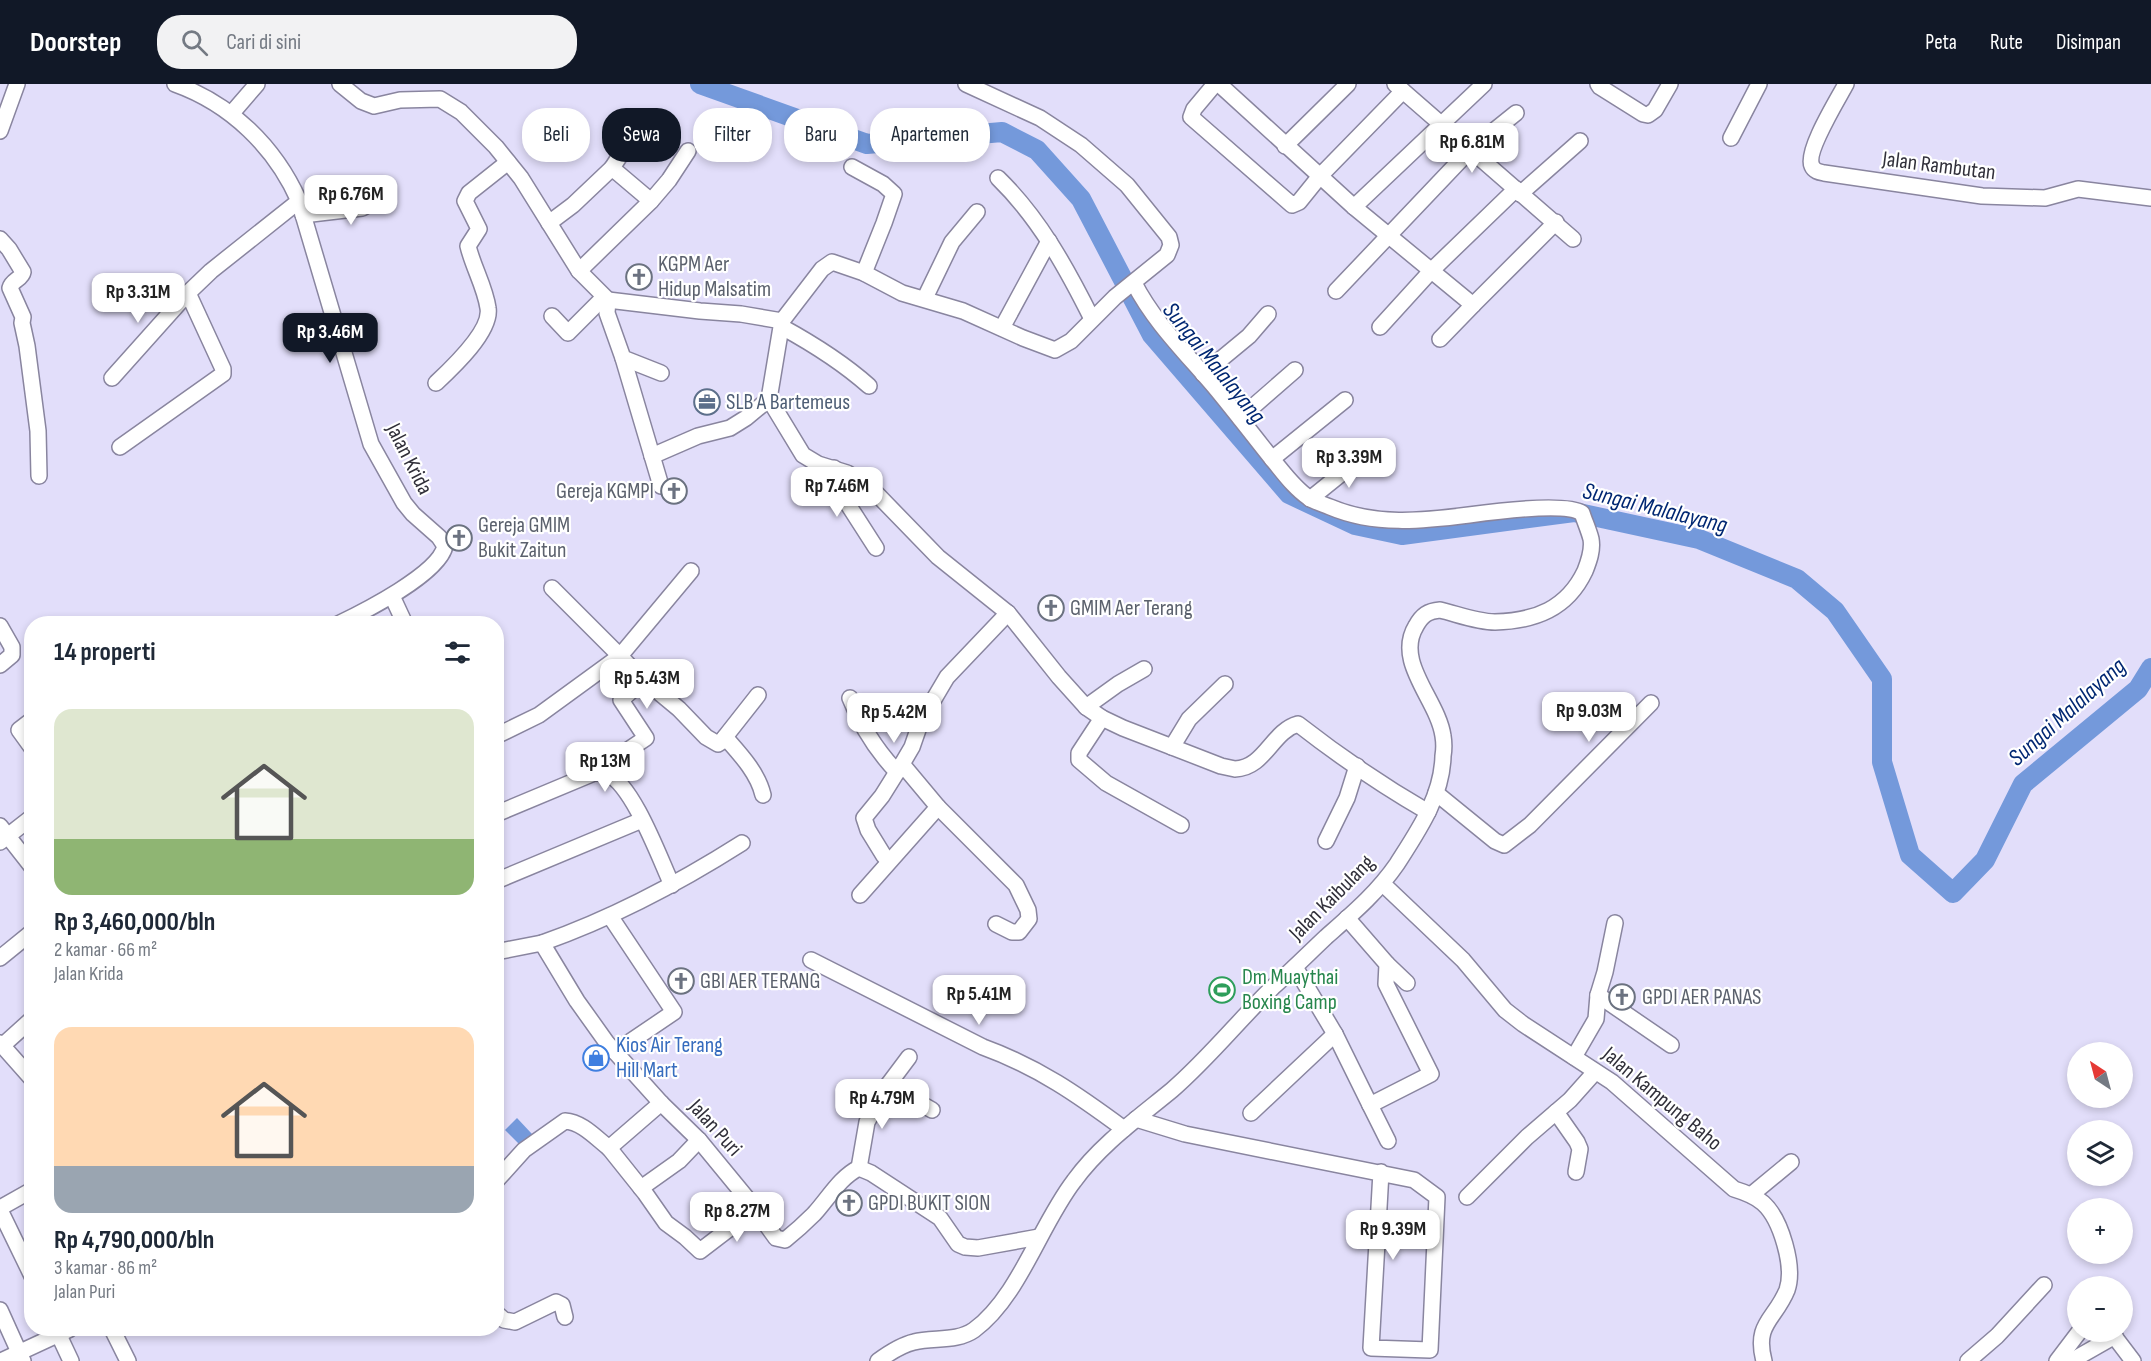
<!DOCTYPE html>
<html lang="id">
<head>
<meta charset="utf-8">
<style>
  body { margin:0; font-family:"Sofia Sans Condensed",sans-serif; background:#f2f2f3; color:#1f2937; height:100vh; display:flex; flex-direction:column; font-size:22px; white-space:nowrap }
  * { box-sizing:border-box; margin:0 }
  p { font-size:20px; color:#747a83 }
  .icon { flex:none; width:33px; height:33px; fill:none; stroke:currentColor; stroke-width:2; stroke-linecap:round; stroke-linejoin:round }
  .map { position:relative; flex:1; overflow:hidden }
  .sheet { position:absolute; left:24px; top:532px; width:480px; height:720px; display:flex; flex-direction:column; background:#fff; border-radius:24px; box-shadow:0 3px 9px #0003 }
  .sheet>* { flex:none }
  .banner { position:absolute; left:522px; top:24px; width:570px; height:54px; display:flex; gap:12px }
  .needle { width:39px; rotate:324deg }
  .fabs { position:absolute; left:2067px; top:958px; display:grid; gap:12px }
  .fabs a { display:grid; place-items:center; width:66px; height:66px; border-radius:50%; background:#fff; box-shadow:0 3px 9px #0003; font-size:30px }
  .price { position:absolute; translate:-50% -51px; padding:0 14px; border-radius:12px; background:#fff; color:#222; font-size:20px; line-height:39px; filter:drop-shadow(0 2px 3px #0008) }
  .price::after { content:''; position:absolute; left:50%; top:36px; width:18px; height:14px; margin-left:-9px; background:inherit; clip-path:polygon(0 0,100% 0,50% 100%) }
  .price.current { background:#111827; color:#fff }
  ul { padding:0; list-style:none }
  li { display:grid; align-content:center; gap:12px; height:318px; padding:0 30px }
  li span { display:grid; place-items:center; height:186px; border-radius:18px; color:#555 }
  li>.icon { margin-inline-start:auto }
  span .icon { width:108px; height:108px; fill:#fffc; stroke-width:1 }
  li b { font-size:26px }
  h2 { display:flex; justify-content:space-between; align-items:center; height:72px; padding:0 30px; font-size:26px }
  .pill { padding:0 21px; border-radius:24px; background:#fff; box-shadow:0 3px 9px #0003; font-size:21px; line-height:54px }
  .pill.current { background:#111827; color:#fff }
  header { display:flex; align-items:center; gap:36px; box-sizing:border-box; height:84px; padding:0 30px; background:#111827; color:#fff }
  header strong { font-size:28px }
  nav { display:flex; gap:33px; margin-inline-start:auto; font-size:21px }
  .search { width:420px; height:54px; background:#f2f2f3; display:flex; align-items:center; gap:15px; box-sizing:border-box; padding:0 21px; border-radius:24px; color:#747a83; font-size:22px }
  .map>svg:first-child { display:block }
  .water { fill:#7499db }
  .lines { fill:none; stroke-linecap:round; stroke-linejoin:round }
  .river { stroke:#7499db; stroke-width:20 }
  .minor-casing { stroke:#89859f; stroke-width:18 }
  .minor { stroke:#fff; stroke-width:15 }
  .labels { text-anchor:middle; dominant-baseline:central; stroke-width:4.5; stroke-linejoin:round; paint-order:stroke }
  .street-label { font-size:22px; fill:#31303a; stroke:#fff }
  .worship-label { font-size:22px; fill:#5b616d; stroke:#fff; text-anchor:start }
  .service-label { font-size:22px; fill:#4e5e75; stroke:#fff; text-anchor:start }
  .leisure-label { font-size:22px; fill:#27864d; stroke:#fff; text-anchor:start }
  .shop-label { font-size:22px; fill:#366cbe; stroke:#fff; text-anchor:start }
  .water-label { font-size:24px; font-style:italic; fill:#012772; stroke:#fff }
</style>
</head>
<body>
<header>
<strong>Doorstep</strong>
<div class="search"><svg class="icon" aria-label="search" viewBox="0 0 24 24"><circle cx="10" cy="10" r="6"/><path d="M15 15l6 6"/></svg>Cari di sini</div>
<nav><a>Peta</a><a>Rute</a><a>Disimpan</a></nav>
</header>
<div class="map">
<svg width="2151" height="1277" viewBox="0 0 2151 1277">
  <rect width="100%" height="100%" fill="#e2defa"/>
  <!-- water -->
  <polygon class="water" points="517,1034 532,1050 521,1062 505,1046"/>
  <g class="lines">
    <!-- river -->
    <polyline class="river" points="700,0 867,60 1002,48 1037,66 1081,115 1152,251 1289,410 1355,441 1402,451 1574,428 1699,455 1797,495 1835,527 1882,595 1882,678 1910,771 1953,809 1985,776 2023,700 2138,605 2151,584"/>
    <!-- minor casing -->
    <g class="minor-casing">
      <g id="minor">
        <path d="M175,0C231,20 275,63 299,117L371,360L404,419L413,430L439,453L445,462C439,490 363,528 338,540"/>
        <polyline points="340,0 361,17 374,22 400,16 440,15 461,28 496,63 521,94 579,187 608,216 607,229 623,274 661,289"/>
        <polyline points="1215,0 1194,25 1191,33 1292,121 1299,118 1320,92 1403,7"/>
        <polyline points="1219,0 1354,123 1473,221 1440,255"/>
        <polyline points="1395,0 1573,155"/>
        <polyline points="1598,0 1600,3 1643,30 1648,31 1655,26 1670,0"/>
        <path d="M1846,0C1838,15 1805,68 1812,82C1814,87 1819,88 1824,89L1982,112L2045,114L2078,105L2151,114"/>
        <polyline points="232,29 257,0"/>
        <polyline points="0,47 17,0"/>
        <polyline points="1731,54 1759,0"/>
        <polyline points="1285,62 1348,0"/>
        <polyline points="852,83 883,100 894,110 884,139 864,189"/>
        <polyline points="612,84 632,53"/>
        <path d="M998,94C1039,134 1066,183 1092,235"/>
        <polyline points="1520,110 1580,57"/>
        <polyline points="651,117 669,96 688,67"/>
        <polyline points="1354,123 1484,0"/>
        <polyline points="303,131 362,124 385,112"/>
        <polyline points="549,139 573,121 612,84 651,117 579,187"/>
        <path d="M0,155L9,165L23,188C22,195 12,196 10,204L23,233L22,239L27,262L38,347L39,392"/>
        <polyline points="1336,207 1470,66 1516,29"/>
        <polyline points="925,214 952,158 977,128"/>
        <path d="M608,216L700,227L741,230L782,237L769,315L803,371L818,380L847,389L870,403L938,473L1008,529L1059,593L1086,623L1102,634L1123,644L1221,682L1235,685C1265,684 1272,647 1298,640C1339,672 1383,702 1428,728"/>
        <polyline points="1473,221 1556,138"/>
        <polyline points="552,232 568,249 604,213"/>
        <polyline points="782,237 822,185 832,178 864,189 902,209 963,227 1023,254 1055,266 1071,257 1115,213 1167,171 1171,161 1169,153 1127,101 1081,61 1040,34 966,0"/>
        <path d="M782,243C813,260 842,278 869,302"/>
        <polyline points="1380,243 1431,187 1516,105"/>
        <polyline points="1002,244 1049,157"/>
        <polyline points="623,274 661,402"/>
        <polyline points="1203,290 1249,252 1268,230"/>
        <polyline points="112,294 188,209"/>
        <path d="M436,299C452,284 492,247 488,224C485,203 473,183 468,162L479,145L465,117L469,109L508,78"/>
        <polyline points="1240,334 1295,286"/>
        <polyline points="120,363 223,290 223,285 188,209 211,187 299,117"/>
        <polyline points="652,372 698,352 730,344 746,334 769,315"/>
        <polyline points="1272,375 1345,316"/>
        <polyline points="834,384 849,422 876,464"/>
        <polyline points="1310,415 1367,369"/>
        <polyline points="552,504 620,572 691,487"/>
        <polyline points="392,512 405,540"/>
        <polyline points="0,542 12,563 12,571 0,581"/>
        <path d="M850,614C861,642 876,666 897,688"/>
        <polyline points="1086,623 1118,600 1144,585"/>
        <polyline points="1102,634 1079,669 1079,676 1106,699 1181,741"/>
        <polyline points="32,636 19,646 32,664"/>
        <polyline points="496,652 539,631 620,572 638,591 679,625 706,653 718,660 721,658 758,611"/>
        <path d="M725,653C740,670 758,689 763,711"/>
        <polyline points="1172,663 1189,635 1225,600"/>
        <polyline points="594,689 646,654 621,616 644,596"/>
        <polyline points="1436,709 1495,757 1504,761 1530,741 1651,619"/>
        <polyline points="938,723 1016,801 1028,826 1029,835 1019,848 1012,848 996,840"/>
        <path d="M496,730L594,689C599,688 603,687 607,689C634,703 659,773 672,801"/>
        <polyline points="0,742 32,783"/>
        <polyline points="1326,757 1347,714 1357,682"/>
        <polyline points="0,758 32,733"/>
        <polyline points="884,772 868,746 864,734 882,712 902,680"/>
        <polyline points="496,797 642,736"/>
        <path d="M1383,800L1463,876L1505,926L1523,940L1612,998L1734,1105C1744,1108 1755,1112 1763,1119C1781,1135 1795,1183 1787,1206C1775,1236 1754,1239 1764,1277"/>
        <polyline points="860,811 938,723 902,680 912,663 921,637 947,593 1008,529"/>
        <polyline points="610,832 674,928 615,968"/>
        <path d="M542,859C613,834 679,799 742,759"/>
        <path d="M496,868L542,859L577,917L607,959L661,1019L699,1056L750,1118L776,1154L785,1156C795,1148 805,1139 814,1130C828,1115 840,1093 859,1084L871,1089L940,1134L958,1160L965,1163L978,1164L1039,1153"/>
        <polyline points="0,874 32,848"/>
        <path d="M811,876L983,963C1038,983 1078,1011 1124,1045"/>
        <polyline points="1387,880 1407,899"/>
        <polyline points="1295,883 1335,950 1370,1021 1431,990 1386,900 1387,880 1347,834"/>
        <polyline points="1598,911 1671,961"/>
        <polyline points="0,959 32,995"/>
        <polyline points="2,962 32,935"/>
        <polyline points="1574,973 1596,935 1598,911 1605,888 1615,839"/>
        <polyline points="888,1001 932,1026"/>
        <polyline points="1370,1021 1388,1057"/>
        <polyline points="1556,1028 1577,1058 1580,1065 1576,1088"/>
        <polyline points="1251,1029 1335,950"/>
        <polyline points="1136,1035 1185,1050 1414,1096 1437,1113 1430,1266 1371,1264 1381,1088"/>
        <polyline points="609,1064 645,1109 666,1139 685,1153 700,1167 755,1125"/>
        <polyline points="859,1084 867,1038 888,1001 909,973"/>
        <path d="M496,1097L524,1066L565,1037C582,1038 596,1054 609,1064L661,1019"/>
        <polyline points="641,1104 679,1077 699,1056"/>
        <polyline points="1751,1111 1791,1078"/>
        <polyline points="1467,1113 1527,1053 1570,1016 1595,988"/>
        <polyline points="0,1124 32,1106"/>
        <polyline points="0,1126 32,1192"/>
        <polyline points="0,1226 23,1277"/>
        <polyline points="496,1229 504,1236 515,1238 556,1218 562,1221 565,1233"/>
        <polyline points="56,1245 71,1277"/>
        <polyline points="112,1245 128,1277"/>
        <polyline points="2111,1248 2133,1277"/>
        <polyline points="1,1277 70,1245"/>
        <path d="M878,1277C889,1269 901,1261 914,1258C933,1253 957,1258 974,1246C1019,1213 1040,1141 1074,1097C1100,1061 1138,1034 1172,1006C1208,975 1239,936 1273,903C1291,887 1308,870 1326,853C1352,830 1377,809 1397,780C1418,747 1442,713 1443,672C1444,666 1444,658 1443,652C1438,616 1394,578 1416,542C1422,531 1428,527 1440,526C1457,530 1477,538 1495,538C1535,537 1567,525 1585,487C1589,477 1593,466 1591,455C1589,447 1585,438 1582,429C1565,418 1491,428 1469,431C1422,437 1375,442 1330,423C1323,420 1315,418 1309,414C1294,404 1283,388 1272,375C1254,352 1236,329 1218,307C1189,272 1155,240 1134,199"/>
        <polyline points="1968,1277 1997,1252 2044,1201"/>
        <polyline points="2057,1277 2079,1248"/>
        <polyline points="2071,1277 2115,1252"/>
      </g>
    </g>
    <!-- minor -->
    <use href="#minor" class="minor"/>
  </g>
  <!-- icons -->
  <defs>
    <g id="church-ring" transform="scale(1.35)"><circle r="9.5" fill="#fff" stroke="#6b7280" stroke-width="1.5"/><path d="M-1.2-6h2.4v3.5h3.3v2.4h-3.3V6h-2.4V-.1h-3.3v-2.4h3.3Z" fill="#6b7280"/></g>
    <g id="office-ring" transform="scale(1.35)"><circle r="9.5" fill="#fff" stroke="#5c6f8a" stroke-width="1.5"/><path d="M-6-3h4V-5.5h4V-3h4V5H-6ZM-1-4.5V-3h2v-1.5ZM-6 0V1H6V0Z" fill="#5c6f8a"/></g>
    <g id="stadium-ring" transform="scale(1.35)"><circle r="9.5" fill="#fff" stroke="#2e9e5b" stroke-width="1.5"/><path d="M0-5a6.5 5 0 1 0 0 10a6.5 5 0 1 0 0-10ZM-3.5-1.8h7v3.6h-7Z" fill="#2e9e5b"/></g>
    <g id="shop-ring" transform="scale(1.35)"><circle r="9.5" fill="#fff" stroke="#3f7fe0" stroke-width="1.5"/><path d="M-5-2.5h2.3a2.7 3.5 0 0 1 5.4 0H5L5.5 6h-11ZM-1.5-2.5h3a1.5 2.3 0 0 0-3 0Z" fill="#3f7fe0"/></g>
  </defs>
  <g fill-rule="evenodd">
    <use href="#church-ring" x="639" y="193"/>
    <use href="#office-ring" x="707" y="318"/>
    <use href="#church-ring" x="674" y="407"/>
    <use href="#church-ring" x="459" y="454"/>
    <use href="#church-ring" x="1051" y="524"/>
    <use href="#church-ring" x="681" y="897"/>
    <use href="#stadium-ring" x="1222" y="906"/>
    <use href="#church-ring" x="1622" y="913"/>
    <use href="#shop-ring" x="596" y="974"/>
    <use href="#church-ring" x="849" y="1119"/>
  </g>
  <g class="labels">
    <!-- street labels -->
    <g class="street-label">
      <text transform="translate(1939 82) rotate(7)">Jalan Rambutan</text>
      <text transform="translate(409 375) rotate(63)">Jalan Krida</text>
      <text transform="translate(1332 814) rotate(-45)">Jalan Kaibulang</text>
      <text transform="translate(1662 1015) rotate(40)">Jalan Kampung Baho</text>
      <text transform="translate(715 1044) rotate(48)">Jalan Puri</text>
    </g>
    <!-- worship labels -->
    <g class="worship-label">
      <text x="658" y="180">KGPM Aer<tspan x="658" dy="25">Hidup Malsatim</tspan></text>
      <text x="654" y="407" text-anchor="end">Gereja KGMPI</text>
      <text x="478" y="441">Gereja GMIM<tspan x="478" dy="25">Bukit Zaitun</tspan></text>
      <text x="1070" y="524">GMIM Aer Terang</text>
      <text x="700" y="897">GBI AER TERANG</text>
      <text x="1642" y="913">GPDI AER PANAS</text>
      <text x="868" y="1119">GPDI BUKIT SION</text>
    </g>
    <!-- service labels -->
    <g class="service-label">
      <text x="726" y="318">SLB A Bartemeus</text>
    </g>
    <!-- leisure labels -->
    <g class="leisure-label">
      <text x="1242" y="893">Dm Muaythai<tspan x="1242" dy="25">Boxing Camp</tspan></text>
    </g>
    <!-- shop labels -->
    <g class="shop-label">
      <text x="616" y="961">Kios Air Terang<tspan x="616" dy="25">Hill Mart</tspan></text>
    </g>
    <!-- water labels -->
    <g class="water-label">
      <text transform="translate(1214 279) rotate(51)">Sungai Malalayang</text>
      <text transform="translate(1655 424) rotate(14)">Sungai Malalayang</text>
      <text transform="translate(2067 628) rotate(-42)">Sungai Malalayang</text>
    </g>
  </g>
</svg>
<div class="fabs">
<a><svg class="needle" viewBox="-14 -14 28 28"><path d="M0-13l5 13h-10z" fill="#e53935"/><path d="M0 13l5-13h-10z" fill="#747a83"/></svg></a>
<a><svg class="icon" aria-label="layers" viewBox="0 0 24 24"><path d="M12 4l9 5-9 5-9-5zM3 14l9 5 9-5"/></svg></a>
<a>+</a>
<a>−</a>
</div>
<b class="price" style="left:1472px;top:90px">Rp 6.81M</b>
<b class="price" style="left:351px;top:142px">Rp 6.76M</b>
<b class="price" style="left:138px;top:240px">Rp 3.31M</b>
<b class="price current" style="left:330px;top:280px">Rp 3.46M</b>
<b class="price" style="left:1349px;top:405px">Rp 3.39M</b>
<b class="price" style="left:837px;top:434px">Rp 7.46M</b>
<b class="price" style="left:647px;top:626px">Rp 5.43M</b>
<b class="price" style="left:1589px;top:659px">Rp 9.03M</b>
<b class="price" style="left:894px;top:660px">Rp 5.42M</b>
<b class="price" style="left:605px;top:709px">Rp 13M</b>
<b class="price" style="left:979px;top:942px">Rp 5.41M</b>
<b class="price" style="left:882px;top:1046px">Rp 4.79M</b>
<b class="price" style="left:737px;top:1159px">Rp 8.27M</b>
<b class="price" style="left:1393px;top:1177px">Rp 9.39M</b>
<div class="banner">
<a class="pill">Beli</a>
<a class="pill current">Sewa</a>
<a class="pill">Filter</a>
<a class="pill">Baru</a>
<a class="pill">Apartemen</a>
</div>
<section class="sheet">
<h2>14 properti<svg class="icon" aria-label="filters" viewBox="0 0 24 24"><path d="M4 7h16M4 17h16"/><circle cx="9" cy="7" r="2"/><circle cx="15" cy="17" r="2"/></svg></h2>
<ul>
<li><span style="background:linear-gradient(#dfe7d0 70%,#8fb573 0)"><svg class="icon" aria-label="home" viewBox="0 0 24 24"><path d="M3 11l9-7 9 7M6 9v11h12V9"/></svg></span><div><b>Rp 3,460,000/bln</b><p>2 kamar · 66 m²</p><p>Jalan Krida</p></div></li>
<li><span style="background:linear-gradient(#ffd9b3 75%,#9aa5b1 0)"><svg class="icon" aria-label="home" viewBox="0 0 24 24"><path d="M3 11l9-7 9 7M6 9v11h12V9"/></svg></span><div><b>Rp 4,790,000/bln</b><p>3 kamar · 86 m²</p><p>Jalan Puri</p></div></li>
</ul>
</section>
</div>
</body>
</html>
